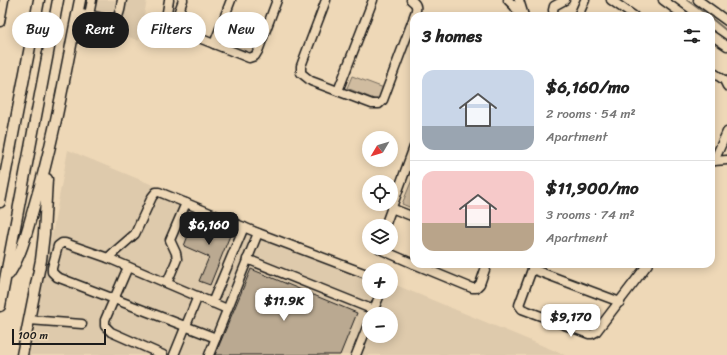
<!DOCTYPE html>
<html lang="en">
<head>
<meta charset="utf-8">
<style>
  body { margin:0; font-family:Sriracha,sans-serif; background:#f6f6f6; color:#222; height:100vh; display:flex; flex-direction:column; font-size:15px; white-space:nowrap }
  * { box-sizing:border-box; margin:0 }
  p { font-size:13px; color:#767676 }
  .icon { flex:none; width:22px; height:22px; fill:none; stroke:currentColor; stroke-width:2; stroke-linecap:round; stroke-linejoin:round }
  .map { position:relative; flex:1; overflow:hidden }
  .panel { position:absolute; left:410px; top:12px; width:305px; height:256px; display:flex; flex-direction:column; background:#fff; border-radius:12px; box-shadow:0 2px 10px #0003 }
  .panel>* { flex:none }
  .guide { position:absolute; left:12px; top:12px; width:338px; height:36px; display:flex; gap:8px }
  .needle { width:26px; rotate:232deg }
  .controls { position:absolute; left:362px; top:131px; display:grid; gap:8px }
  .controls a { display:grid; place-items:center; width:36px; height:36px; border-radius:50%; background:#fff; box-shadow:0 2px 10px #0003; font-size:20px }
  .scale { position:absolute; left:12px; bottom:10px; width:94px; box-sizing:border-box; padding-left:4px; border:2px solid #1c1c1c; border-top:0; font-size:11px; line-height:14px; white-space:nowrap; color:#1c1c1c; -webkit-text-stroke:3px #eed8b7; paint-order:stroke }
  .price { position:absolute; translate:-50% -34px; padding:0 9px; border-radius:8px; background:#fff; color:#222; font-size:13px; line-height:26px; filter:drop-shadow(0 1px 2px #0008) }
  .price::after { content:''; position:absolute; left:50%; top:24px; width:12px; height:9px; margin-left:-6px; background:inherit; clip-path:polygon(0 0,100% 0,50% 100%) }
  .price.on { background:#1c1c1c; color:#fff }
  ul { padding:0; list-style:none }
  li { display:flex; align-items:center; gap:12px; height:100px; padding:0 12px }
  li+li { border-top:1px solid #e0e0e0 }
  li span { display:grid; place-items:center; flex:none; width:112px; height:80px; border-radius:12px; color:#555 }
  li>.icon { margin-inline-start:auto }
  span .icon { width:48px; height:48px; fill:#fffc; stroke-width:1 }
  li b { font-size:17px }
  h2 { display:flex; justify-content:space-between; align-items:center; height:48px; padding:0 12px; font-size:17px }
  .tag { padding:0 14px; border-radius:18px; background:#fff; box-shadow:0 2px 10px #0003; font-size:14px; line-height:36px }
  .tag.on { background:#1c1c1c; color:#fff }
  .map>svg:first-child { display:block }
  .built { fill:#decaac; fill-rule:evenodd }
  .green { fill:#d0bca0; stroke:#766c5e }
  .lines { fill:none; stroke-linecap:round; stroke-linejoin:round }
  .stream { stroke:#6d6558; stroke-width:2 }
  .building { fill:#baa991; stroke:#1c1c1c }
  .minor-casing { stroke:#1c1c1c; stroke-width:11 }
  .major-casing { stroke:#1c1c1c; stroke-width:13 }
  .minor { stroke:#eed8b7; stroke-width:8 }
  .major { stroke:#eed8b7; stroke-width:10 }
</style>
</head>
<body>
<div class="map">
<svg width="727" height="355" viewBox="0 0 727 355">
  <rect width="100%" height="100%" fill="#eed8b7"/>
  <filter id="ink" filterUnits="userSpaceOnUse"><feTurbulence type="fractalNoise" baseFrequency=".025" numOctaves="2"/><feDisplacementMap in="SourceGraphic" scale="8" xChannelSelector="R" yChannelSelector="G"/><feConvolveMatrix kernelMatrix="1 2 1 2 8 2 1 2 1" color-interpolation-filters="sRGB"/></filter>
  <g filter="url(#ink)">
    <!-- built -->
    <g class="built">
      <polygon points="97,0 147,0 139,41 93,22"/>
      <path d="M68,150L369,274V292H391V283L565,355H29ZM369,314H391V336H369Z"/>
    </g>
    <!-- green -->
    <g class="green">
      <polygon points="224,27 257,39 251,53 219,41"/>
      <polygon points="352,76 384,88 379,101 347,88"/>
      <polygon points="414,175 414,209 402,204"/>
    </g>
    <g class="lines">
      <!-- stream -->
      <g class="stream">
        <polyline points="687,0 709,16"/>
        <polyline points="711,18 727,31"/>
      </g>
    </g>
    <!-- building -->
    <g class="building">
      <polygon points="194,220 218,230 221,224 233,228 210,285 199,281 209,257 184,246"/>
      <polygon points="251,269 357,313 340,355 215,355"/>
    </g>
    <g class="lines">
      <!-- minor casing -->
      <g class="minor-casing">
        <g id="minor">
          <polyline points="169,0 166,18 169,26 249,58 255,56 258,51 277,0"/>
          <polyline points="326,0 301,66 301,73 311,81 372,104 379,104 383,100 414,17"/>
          <path d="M411,0C418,5 417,9 414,16"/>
          <polyline points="508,0 514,6 521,16"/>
          <polyline points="519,0 524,16"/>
          <polyline points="611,0 634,16"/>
          <polyline points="663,0 685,16"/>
          <polyline points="698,0 727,21"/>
          <path d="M77,12L112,20C121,17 120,8 122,0"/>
          <polyline points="89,15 92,0"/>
          <polyline points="554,16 553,10 554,6 565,0"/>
          <polyline points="578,16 585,0"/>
          <polyline points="0,22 4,0"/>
          <polyline points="173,28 183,0"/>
          <polyline points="711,35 727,46"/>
          <polyline points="214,44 231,0"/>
          <polyline points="711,71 724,80 727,86"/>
          <polyline points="338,91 373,0"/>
          <polyline points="711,160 714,161 727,160"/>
          <polyline points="714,161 727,132"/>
          <polyline points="391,208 414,217"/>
          <polyline points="385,226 414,147"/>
          <polyline points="379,248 384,251 414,264"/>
          <polyline points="108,258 112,254 135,234 152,197 156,192 159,192 186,203"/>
          <polyline points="247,259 374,310"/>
          <polyline points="414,264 472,288 476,288 480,284 487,264"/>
          <polyline points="534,264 519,305 522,309 589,334 592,334 596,332 648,264"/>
          <polyline points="128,267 105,320 105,326 111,332 163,355"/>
          <polyline points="532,269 620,302"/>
          <polyline points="167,283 177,259 176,253 170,240 186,203 258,233 369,275"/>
          <polyline points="212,303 244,227"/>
          <polyline points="372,314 381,292"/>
          <polyline points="29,320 82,324"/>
          <polyline points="216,338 57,277 52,272 52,268 58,246 62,243 65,243 108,258 227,309"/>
          <polyline points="174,355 198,296"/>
          <polyline points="209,355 258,233"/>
          <polyline points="356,355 369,322"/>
        </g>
      </g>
      <!-- major casing -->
      <g class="major-casing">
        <g id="major">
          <polyline points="0,202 39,0"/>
          <path d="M9,274C23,252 28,227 35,203C55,136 66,68 80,0"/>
          <polyline points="0,306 58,0"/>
          <polyline points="22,355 41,260 44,234 47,179"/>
        </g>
      </g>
      <!-- minor -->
      <use href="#minor" class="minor"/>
      <!-- major -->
      <use href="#major" class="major"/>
    </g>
  </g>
</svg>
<div class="controls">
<a><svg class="needle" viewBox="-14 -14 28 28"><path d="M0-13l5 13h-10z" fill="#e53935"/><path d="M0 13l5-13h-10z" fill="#767676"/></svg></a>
<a><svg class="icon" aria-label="locate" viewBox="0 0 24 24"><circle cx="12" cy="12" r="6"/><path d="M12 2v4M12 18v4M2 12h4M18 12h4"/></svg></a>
<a><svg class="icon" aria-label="layers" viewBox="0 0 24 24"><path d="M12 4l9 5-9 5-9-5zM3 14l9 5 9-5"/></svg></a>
<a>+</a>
<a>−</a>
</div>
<div class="scale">100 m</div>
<b class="price on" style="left:209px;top:246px">$6,160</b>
<b class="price" style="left:284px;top:322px">$11.9K</b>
<b class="price" style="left:571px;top:338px">$9,170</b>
<div class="guide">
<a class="tag">Buy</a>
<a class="tag on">Rent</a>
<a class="tag">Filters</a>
<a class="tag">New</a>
</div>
<section class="panel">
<h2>3 homes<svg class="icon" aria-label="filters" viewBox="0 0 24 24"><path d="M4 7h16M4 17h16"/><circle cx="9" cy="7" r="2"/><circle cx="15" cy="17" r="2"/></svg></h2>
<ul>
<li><span style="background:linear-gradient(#c9d6e8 70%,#9aa5b1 0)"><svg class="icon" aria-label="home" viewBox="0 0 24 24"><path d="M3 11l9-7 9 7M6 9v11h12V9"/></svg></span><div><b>$6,160/mo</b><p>2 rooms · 54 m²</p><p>Apartment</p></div></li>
<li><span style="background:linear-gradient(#f6c9c9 65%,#b9a48a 0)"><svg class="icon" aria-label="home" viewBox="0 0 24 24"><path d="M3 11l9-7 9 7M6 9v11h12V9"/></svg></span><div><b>$11,900/mo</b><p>3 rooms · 74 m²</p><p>Apartment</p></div></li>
</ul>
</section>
</div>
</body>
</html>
